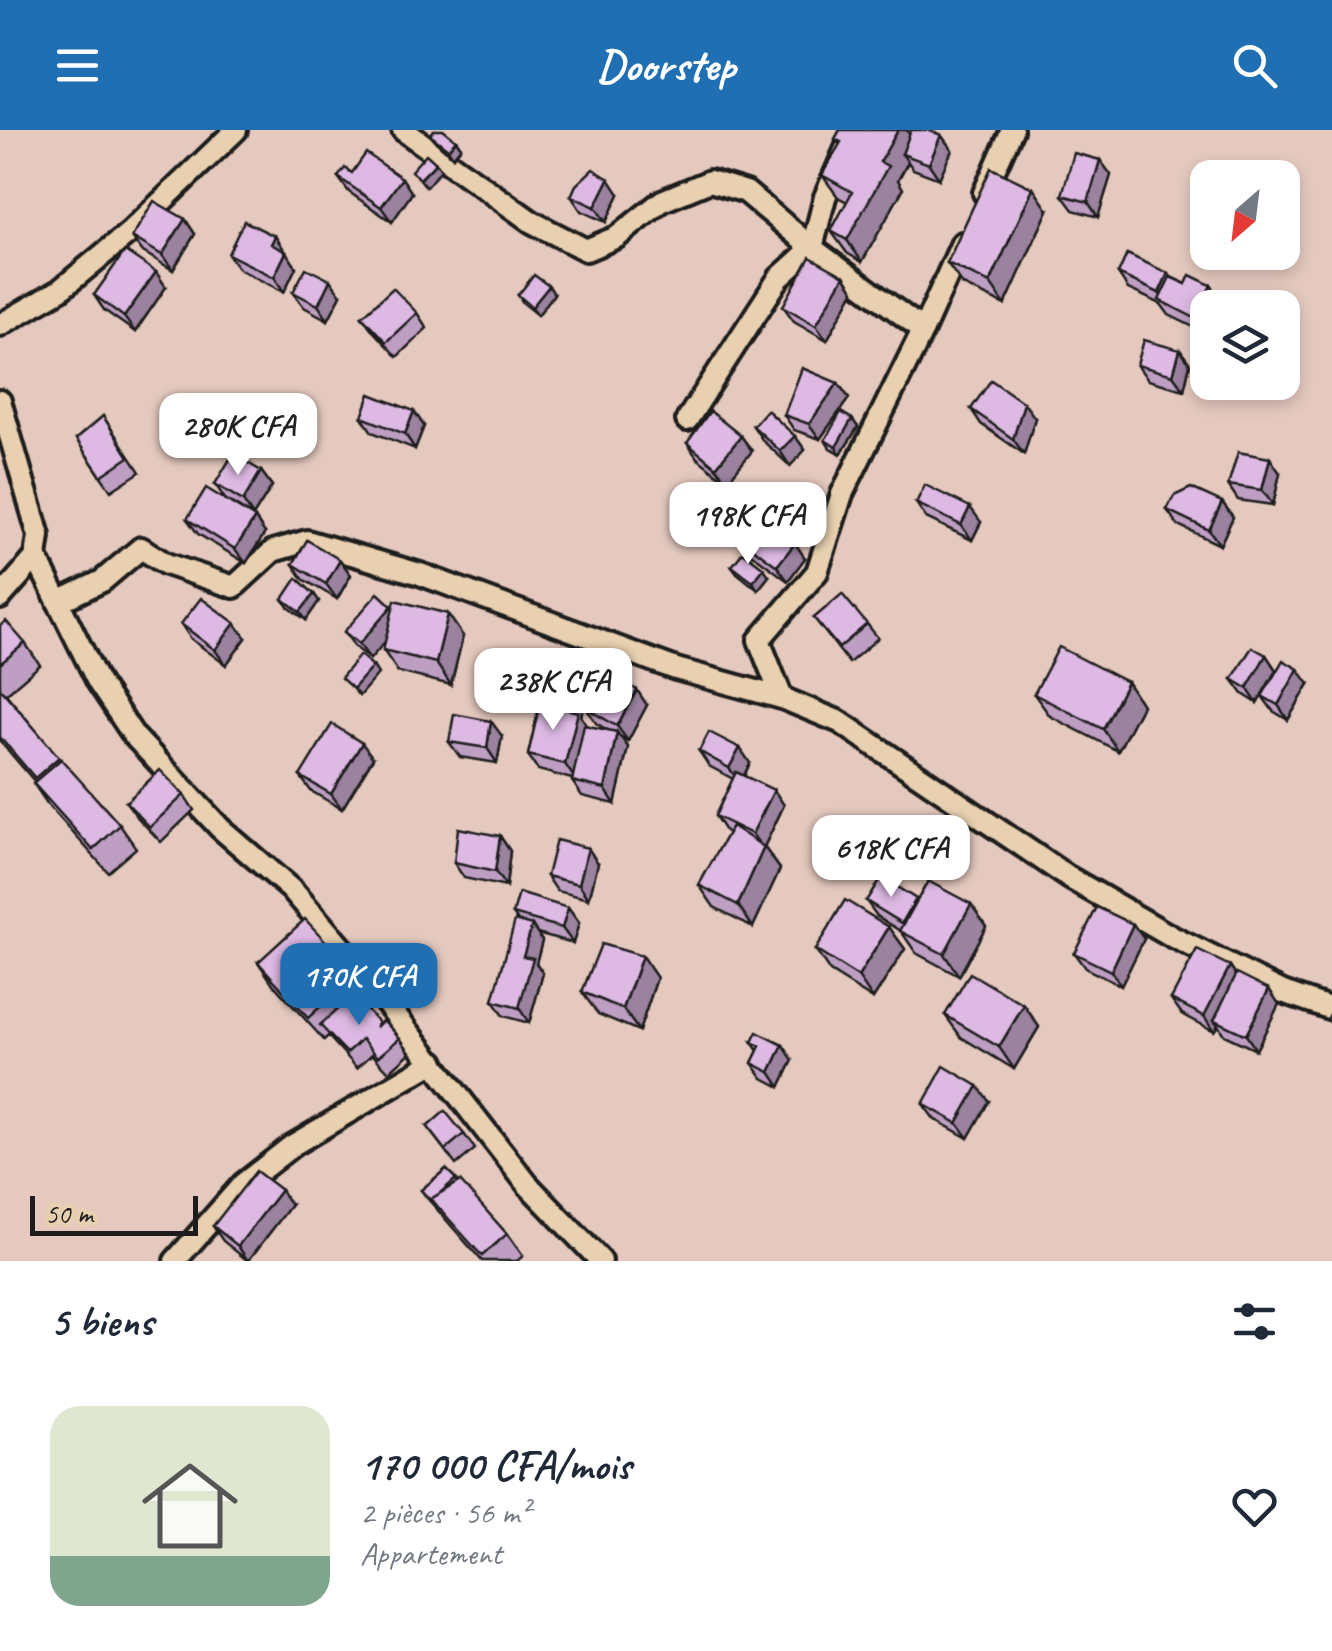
<!DOCTYPE html>
<html lang="fr">
<head>
<meta charset="utf-8">
<style>
  body { margin:0; font-family:Caveat,sans-serif; background:#f2f2f3; color:#1f2937; height:100vh; display:flex; flex-direction:column; font-size:38px; white-space:nowrap }
  * { box-sizing:border-box; margin:0 }
  p { font-size:32px; color:#747a83 }
  .icon { flex:none; width:55px; height:55px; fill:none; stroke:currentColor; stroke-width:2; stroke-linecap:round; stroke-linejoin:round }
  .map { position:relative; height:1131px; overflow:hidden }
  .details { display:flex; flex-direction:column; background:#fff; flex:1 }
  .details>* { flex:none }
  .needle { width:65px; rotate:208deg }
  .tools { position:absolute; left:1190px; top:30px; display:grid; gap:20px }
  .tools a { display:grid; place-items:center; width:110px; height:110px; border-radius:20px; background:#fff; box-shadow:0 5px 15px #0003; font-size:50px }
  .scale { position:absolute; left:30px; bottom:25px; width:168px; box-sizing:border-box; padding-left:10px; border:5px solid #1c1c1c; border-top:0; font-size:28px; line-height:35px; white-space:nowrap; color:#1c1c1c; -webkit-text-stroke:8px #e8d0b0; paint-order:stroke }
  .price { position:absolute; translate:-50% -85px; padding:0 22px; border-radius:20px; background:#fff; color:#222; font-size:32px; line-height:65px; filter:drop-shadow(0 2px 5px #0008) }
  .price::after { content:''; position:absolute; left:50%; top:60px; width:30px; height:22px; margin-left:-15px; background:inherit; clip-path:polygon(0 0,100% 0,50% 100%) }
  .price.selected { background:#1f6fb2; color:#fff }
  ul { padding:0; list-style:none }
  li { display:flex; align-items:center; gap:30px; height:250px; padding:0 50px }
  li+li { border-top:2px solid #e0e1e3 }
  li span { display:grid; place-items:center; flex:none; width:280px; height:200px; border-radius:30px; color:#555 }
  li>.icon { margin-inline-start:auto }
  span .icon { width:120px; height:120px; fill:#fffc; stroke-width:1 }
  li b { font-size:42px }
  h2 { display:flex; justify-content:space-between; align-items:center; height:120px; padding:0 50px; font-size:42px }
  header { display:flex; justify-content:space-between; align-items:center; height:130px; padding:0 50px; background:#1f6fb2; color:#fff; font-size:45px; font-weight:800 }
  .map>svg:first-child { display:block }
  .lines { fill:none; stroke-linecap:round; stroke-linejoin:round }
  .street-casing { stroke:#1c1c1c; stroke-width:28 }
  .street { stroke:#e8d0b0; stroke-width:20 }
  .wall { fill:#be9fc3; stroke:#1c1c1c; stroke-width:2.5 }
  .shaded-wall { fill:#9b829f; stroke:#1c1c1c; stroke-width:2.5 }
  .building { fill:#ddb9e3; stroke:#1c1c1c; stroke-width:2.5 }
</style>
</head>
<body>
<header><svg class="icon" aria-label="menu" viewBox="0 0 24 24"><path d="M4 6h16M4 12h16M4 18h16"/></svg>Doorstep<svg class="icon" aria-label="search" viewBox="0 0 24 24"><circle cx="10" cy="10" r="6"/><path d="M15 15l6 6"/></svg></header>
<div class="map">
<svg width="1332" height="1131" viewBox="0 0 1332 1131">
  <rect width="100%" height="100%" fill="#e5c9bf"/>
  <filter id="ink" filterUnits="userSpaceOnUse"><feTurbulence type="fractalNoise" baseFrequency=".01" numOctaves="2"/><feDisplacementMap in="SourceGraphic" scale="20" xChannelSelector="R" yChannelSelector="G"/><feConvolveMatrix kernelMatrix="1 2 1 2 8 2 1 2 1" color-interpolation-filters="sRGB"/></filter>
  <g filter="url(#ink)">
    <g class="lines">
      <!-- street casing -->
      <g class="street-casing">
        <g id="street">
          <polyline points="403,0 532,92 586,120 617,107 662,71 710,51 746,62 812,118 923,200"/>
          <polyline points="984,63 1012,0"/>
          <polyline points="0,195 60,160 130,102 236,0"/>
          <polyline points="0,271 39,406 36,427 98,552 134,606 220,698 294,762 363,843 528,1055 601,1131"/>
          <polyline points="687,290 779,148 812,118 825,67 854,0"/>
          <polyline points="0,468 36,427"/>
          <polyline points="58,472 102,451 141,418 166,434 234,457 273,421 307,411 420,444 676,539 782,568 840,592 1068,747 1172,807 1283,862 1332,879"/>
          <polyline points="782,568 759,510 817,442 842,364 923,200 962,113"/>
          <polyline points="175,1131 243,1054 293,1015 434,932"/>
        </g>
      </g>
      <!-- street -->
      <use href="#street" class="street"/>
    </g>
    <!-- wall -->
    <g class="wall">
      <polygon points="840,0 907,0 909,4 941,5 952,20 939,49 913,39 908,32 898,50 903,59 862,132 847,123 831,101 847,72 838,67 822,45 840,15 835,9"/>
      <polygon points="430,5 456,10 461,17 453,27 436,12"/>
      <polygon points="1100,30 1111,45 1098,87 1073,80 1062,65"/>
      <polygon points="352,43 412,63 392,92 349,62 338,47"/>
      <polygon points="619,64 606,92 581,81 571,66"/>
      <polygon points="1048,80 1005,175 963,155 947,133"/>
      <polygon points="185,89 195,104 173,140 143,122 132,107"/>
      <polygon points="275,106 296,137 284,162 239,139 228,124"/>
      <polygon points="1118,144 1171,147 1221,170 1206,203 1169,185 1161,174 1128,159"/>
      <polygon points="844,146 854,161 827,210 794,191 783,176"/>
      <polygon points="166,157 135,202 104,180 94,165"/>
      <polygon points="293,162 341,165 328,190 304,177"/>
      <polygon points="554,164 538,185 523,173 518,165"/>
      <polygon points="417,183 427,198 397,227 373,201 362,186"/>
      <polygon points="1180,220 1190,234 1184,260 1148,250 1137,235"/>
      <polygon points="838,253 849,268 820,309 794,300 784,285"/>
      <polygon points="971,279 1035,288 1024,324 981,294"/>
      <polygon points="103,286 140,342 111,361 76,309"/>
      <polygon points="362,287 424,296 415,319 372,302"/>
      <polygon points="852,289 858,297 841,324 830,318 825,310"/>
      <polygon points="753,296 795,306 805,320 790,336 763,311"/>
      <polygon points="741,306 752,321 727,352 697,328 687,313"/>
      <polygon points="261,341 272,356 253,386 225,369 215,354"/>
      <polygon points="1280,343 1273,375 1238,370 1228,355"/>
      <polygon points="1222,372 1233,387 1220,415 1178,395 1167,380"/>
      <polygon points="916,373 981,392 972,410 926,388"/>
      <polygon points="187,389 265,403 246,433 198,404"/>
      <polygon points="737,406 805,428 788,451 748,421"/>
      <polygon points="340,430 351,445 337,469 303,449 293,434"/>
      <polygon points="732,436 769,446 758,460 737,443"/>
      <polygon points="314,464 319,471 306,490 288,477 283,469"/>
      <polygon points="393,477 463,506 451,555 398,542 383,520 385,511 370,529 355,517 344,502"/>
      <polygon points="814,488 867,494 878,508 849,533"/>
      <polygon points="181,494 246,508 226,535 191,509"/>
      <polygon points="0,496 25,513 40,535 6,564 60,629 120,695 136,718 108,742 48,675 33,653 35,652 0,611"/>
      <polygon points="1266,525 1276,540 1257,573 1243,564 1232,549"/>
      <polygon points="592,541 581,586 587,596 609,601 596,593 586,578 647,575 628,611 620,606 628,617 615,674 582,666 572,651 572,649 538,640 528,625 540,574 534,565"/>
      <polygon points="1127,552 1142,575 1118,621 1050,586 1034,564"/>
      <polygon points="1309,554 1288,590 1273,581 1262,566"/>
      <polygon points="502,606 497,633 460,627 449,612"/>
      <polygon points="699,621 750,633 744,646 784,675 764,717 780,739 753,797 714,777 699,755 728,703 725,701 715,686 733,649 709,636"/>
      <polygon points="373,628 342,679 311,661 300,646"/>
      <polygon points="184,665 194,680 161,712 137,687 126,672"/>
      <polygon points="500,706 510,721 506,757 464,748 454,733"/>
      <polygon points="598,733 589,769 557,761 547,746"/>
      <polygon points="916,769 971,774 986,796 959,846 916,823 901,801 877,786 866,771"/>
      <polygon points="568,778 579,793 573,813 537,803 542,810 536,833 543,843 529,893 503,886 493,871 518,791 513,784"/>
      <polygon points="889,797 905,819 873,869 830,842 815,820"/>
      <polygon points="1144,809 1121,856 1085,838 1074,823"/>
      <polygon points="258,832 356,844 372,866 362,875 379,894 400,908 410,923 389,942 372,924 357,938 328,906 324,910 273,854"/>
      <polygon points="1230,836 1236,845 1279,874 1256,920 1224,905 1218,895 1214,901 1182,884 1171,869"/>
      <polygon points="657,848 639,901 598,884 582,862"/>
      <polygon points="1024,875 1039,897 1014,939 961,907 945,885"/>
      <polygon points="752,912 793,930 780,957 763,948 752,933 758,921"/>
      <polygon points="989,971 968,1008 934,989 923,974"/>
      <polygon points="427,997 464,1004 475,1019 456,1035"/>
      <polygon points="446,1039 507,1104 523,1126 517,1131 482,1131 427,1068 421,1060"/>
      <polygon points="291,1075 248,1131 223,1111 213,1096"/>
    </g>
    <!-- shaded-wall -->
    <g class="shaded-wall">
      <polygon points="898,0 907,0 917,16 902,24 908,32 898,50 903,59 862,132 847,110 880,32"/>
      <polygon points="941,5 952,20 939,49 929,34"/>
      <polygon points="456,10 461,17 453,27 448,19"/>
      <polygon points="1100,30 1111,45 1098,87 1088,72"/>
      <polygon points="436,33 441,40 426,57 420,49"/>
      <polygon points="402,48 412,63 392,92 381,77"/>
      <polygon points="609,49 619,64 606,92 595,77"/>
      <polygon points="1033,58 1048,80 1005,175 990,153"/>
      <polygon points="185,89 195,104 173,140 162,125"/>
      <polygon points="275,106 285,121 281,129 271,114"/>
      <polygon points="286,122 296,137 284,162 274,147"/>
      <polygon points="156,142 166,157 135,202 124,187"/>
      <polygon points="1168,143 1179,158 1168,175 1159,163"/>
      <polygon points="844,146 854,161 827,210 816,195"/>
      <polygon points="330,150 341,165 328,190 318,175"/>
      <polygon points="1211,155 1221,170 1217,178 1208,178 1208,199 1206,203 1195,188"/>
      <polygon points="549,156 554,164 538,185 532,177"/>
      <polygon points="1180,220 1190,234 1184,260 1173,245"/>
      <polygon points="838,253 849,268 820,309 809,294"/>
      <polygon points="1024,273 1035,288 1024,324 1013,309"/>
      <polygon points="414,281 424,296 415,319 405,304"/>
      <polygon points="852,289 858,297 841,324 836,317"/>
      <polygon points="741,306 752,321 727,352 716,337"/>
      <polygon points="795,306 805,320 790,336 780,321"/>
      <polygon points="1270,328 1280,343 1273,375 1262,360"/>
      <polygon points="261,341 272,356 253,386 243,371"/>
      <polygon points="1222,372 1233,387 1220,415 1209,400"/>
      <polygon points="970,377 981,392 972,410 961,395"/>
      <polygon points="255,388 265,403 246,433 235,419"/>
      <polygon points="795,413 805,428 788,451 777,436"/>
      <polygon points="340,430 351,445 337,469 326,454"/>
      <polygon points="764,438 769,446 758,460 753,452"/>
      <polygon points="314,464 319,471 306,490 300,482"/>
      <polygon points="392,476 403,491 370,529 359,514"/>
      <polygon points="448,484 463,506 451,555 436,533"/>
      <polygon points="235,493 246,508 226,535 215,520"/>
      <polygon points="1266,525 1276,540 1257,573 1247,558"/>
      <polygon points="581,526 592,541 581,586 588,597 575,649 565,634 577,585 569,574"/>
      <polygon points="373,536 378,544 359,566 353,559"/>
      <polygon points="1298,539 1309,554 1288,590 1278,575"/>
      <polygon points="1127,552 1142,575 1118,621 1103,599"/>
      <polygon points="637,560 647,575 628,611 617,596"/>
      <polygon points="491,591 502,606 497,633 487,618"/>
      <polygon points="617,602 628,617 615,674 605,659"/>
      <polygon points="362,613 373,628 342,679 331,664"/>
      <polygon points="740,618 750,633 740,653 729,638"/>
      <polygon points="774,660 784,675 763,719 752,704"/>
      <polygon points="500,706 510,721 506,757 495,742"/>
      <polygon points="764,717 780,739 753,797 738,775"/>
      <polygon points="588,718 598,733 589,769 579,754"/>
      <polygon points="971,774 986,796 959,846 944,824"/>
      <polygon points="568,778 579,793 573,813 562,798"/>
      <polygon points="1133,794 1144,809 1121,856 1111,841"/>
      <polygon points="532,795 542,810 536,833 543,843 529,893 519,878 523,826"/>
      <polygon points="889,797 905,819 873,869 858,847"/>
      <polygon points="642,826 657,848 639,901 623,879"/>
      <polygon points="1230,836 1240,851 1214,890 1218,895 1214,901 1204,886"/>
      <polygon points="1269,859 1279,874 1256,920 1246,905"/>
      <polygon points="1024,875 1039,897 1014,939 999,917"/>
      <polygon points="783,915 793,930 780,957 770,942"/>
      <polygon points="978,956 989,971 968,1008 957,993"/>
      <polygon points="281,1060 291,1075 248,1131 238,1116"/>
    </g>
    <!-- building -->
    <g class="building">
      <polygon points="434,0 443,0 456,10 448,19 430,5"/>
      <polygon points="840,0 898,0 880,32 888,36 847,110 831,101 852,62 822,45 841,12 835,9"/>
      <polygon points="911,0 929,0 941,5 929,34 902,24"/>
      <polygon points="366,23 402,48 381,77 338,47 345,38 352,43"/>
      <polygon points="1074,23 1100,30 1088,72 1062,65"/>
      <polygon points="426,24 436,33 420,49 411,41"/>
      <polygon points="991,38 1033,58 990,153 947,133"/>
      <polygon points="593,39 609,49 595,77 571,66 576,55"/>
      <polygon points="154,71 185,89 162,125 132,107"/>
      <polygon points="244,91 275,106 271,114 286,122 274,147 228,124"/>
      <polygon points="125,121 156,142 124,187 94,165"/>
      <polygon points="1127,124 1168,143 1159,163 1118,144"/>
      <polygon points="810,127 844,146 816,195 783,176"/>
      <polygon points="306,138 330,150 318,175 293,162"/>
      <polygon points="534,145 549,156 532,177 518,165"/>
      <polygon points="1190,145 1211,155 1195,188 1159,170 1170,147 1186,154"/>
      <polygon points="393,158 417,183 386,212 362,186"/>
      <polygon points="1144,210 1180,220 1173,245 1137,235"/>
      <polygon points="802,238 838,253 809,294 784,285"/>
      <polygon points="991,250 1024,273 1013,309 971,279"/>
      <polygon points="370,264 414,281 405,304 362,287"/>
      <polygon points="767,280 795,306 780,321 753,296"/>
      <polygon points="710,281 741,306 716,337 687,313"/>
      <polygon points="841,282 852,289 836,317 825,310"/>
      <polygon points="103,286 129,327 101,346 76,309"/>
      <polygon points="1238,322 1270,328 1262,360 1228,355"/>
      <polygon points="233,324 261,341 243,371 215,354"/>
      <polygon points="925,355 970,377 961,395 916,373"/>
      <polygon points="206,358 255,388 235,419 187,389"/>
      <polygon points="1191,358 1222,372 1209,400 1167,380 1174,366"/>
      <polygon points="754,383 795,413 777,436 737,406"/>
      <polygon points="307,410 340,430 326,454 293,434"/>
      <polygon points="743,422 764,438 753,452 732,436"/>
      <polygon points="297,448 314,464 300,482 283,469"/>
      <polygon points="378,463 392,476 359,514 344,502"/>
      <polygon points="842,464 867,494 839,518 814,488"/>
      <polygon points="201,468 235,493 215,520 181,494"/>
      <polygon points="395,470 448,484 436,533 383,520"/>
      <polygon points="6,491 25,513 0,534 0,496"/>
      <polygon points="1059,517 1127,552 1103,599 1034,564"/>
      <polygon points="1252,517 1266,525 1247,558 1232,549"/>
      <polygon points="546,518 581,526 569,574 534,565"/>
      <polygon points="360,525 373,536 353,559 341,548"/>
      <polygon points="1283,530 1298,539 1278,575 1262,566"/>
      <polygon points="605,542 637,560 617,596 586,578"/>
      <polygon points="0,558 59,627 35,648 0,607"/>
      <polygon points="540,573 578,582 565,634 528,625"/>
      <polygon points="454,584 491,591 487,618 449,612"/>
      <polygon points="332,594 362,613 331,664 300,646"/>
      <polygon points="584,595 617,602 605,659 572,651"/>
      <polygon points="709,602 740,618 729,638 699,621"/>
      <polygon points="61,629 120,695 93,720 33,653"/>
      <polygon points="160,640 184,665 150,697 126,672"/>
      <polygon points="736,642 774,660 752,704 715,686"/>
      <polygon points="732,696 764,717 738,775 699,755"/>
      <polygon points="458,698 500,706 495,742 454,733"/>
      <polygon points="556,710 588,718 579,754 547,746"/>
      <polygon points="881,747 916,769 902,793 866,771"/>
      <polygon points="928,751 971,774 944,824 900,801"/>
      <polygon points="519,763 568,778 562,798 513,784"/>
      <polygon points="845,770 889,797 858,847 815,820"/>
      <polygon points="1097,777 1133,794 1111,841 1074,823"/>
      <polygon points="305,789 356,844 308,888 258,832"/>
      <polygon points="515,790 532,795 523,826 533,828 519,878 493,871"/>
      <polygon points="601,814 642,826 623,879 582,862"/>
      <polygon points="1197,820 1230,836 1204,886 1171,869"/>
      <polygon points="970,843 1024,875 999,917 945,885"/>
      <polygon points="1237,843 1269,859 1246,905 1214,890"/>
      <polygon points="353,865 378,892 376,897 383,890 400,908 378,927 362,909 347,923 320,895"/>
      <polygon points="1332,880 1332,892 1327,890"/>
      <polygon points="757,902 783,915 770,942 752,933 760,916 752,912"/>
      <polygon points="944,936 978,956 957,993 923,974"/>
      <polygon points="445,981 464,1004 445,1020 427,997"/>
      <polygon points="446,1039 456,1049 439,1064 431,1069 431,1071 421,1060"/>
      <polygon points="256,1041 281,1060 238,1116 213,1096"/>
      <polygon points="460,1051 507,1104 482,1126 431,1069"/>
    </g>
  </g>
</svg>
<div class="tools">
<a><svg class="needle" viewBox="-14 -14 28 28"><path d="M0-13l5 13h-10z" fill="#e53935"/><path d="M0 13l5-13h-10z" fill="#747a83"/></svg></a>
<a><svg class="icon" aria-label="layers" viewBox="0 0 24 24"><path d="M12 4l9 5-9 5-9-5zM3 14l9 5 9-5"/></svg></a>
</div>
<div class="scale">50 m</div>
<b class="price" style="left:238px;top:348px">280K CFA</b>
<b class="price" style="left:748px;top:437px">198K CFA</b>
<b class="price" style="left:553px;top:603px">238K CFA</b>
<b class="price" style="left:891px;top:770px">618K CFA</b>
<b class="price selected" style="left:359px;top:898px">170K CFA</b>
</div>
<section class="details">
<h2>5 biens<svg class="icon" aria-label="filters" viewBox="0 0 24 24"><path d="M4 7h16M4 17h16"/><circle cx="9" cy="7" r="2"/><circle cx="15" cy="17" r="2"/></svg></h2>
<ul>
<li><span style="background:linear-gradient(#dfe7d0 75%,#7fa58c 0)"><svg class="icon" aria-label="home" viewBox="0 0 24 24"><path d="M3 11l9-7 9 7M6 9v11h12V9"/></svg></span><div><b>170 000 CFA/mois</b><p>2 pièces · 56 m²</p><p>Appartement</p></div><svg class="icon" aria-label="heart" viewBox="0 0 24 24"><path d="M12 20l-8-8c-3-5 5-10 8-4 3-6 11-1 8 4z"/></svg></li>
</ul>
</section>
</body>
</html>
